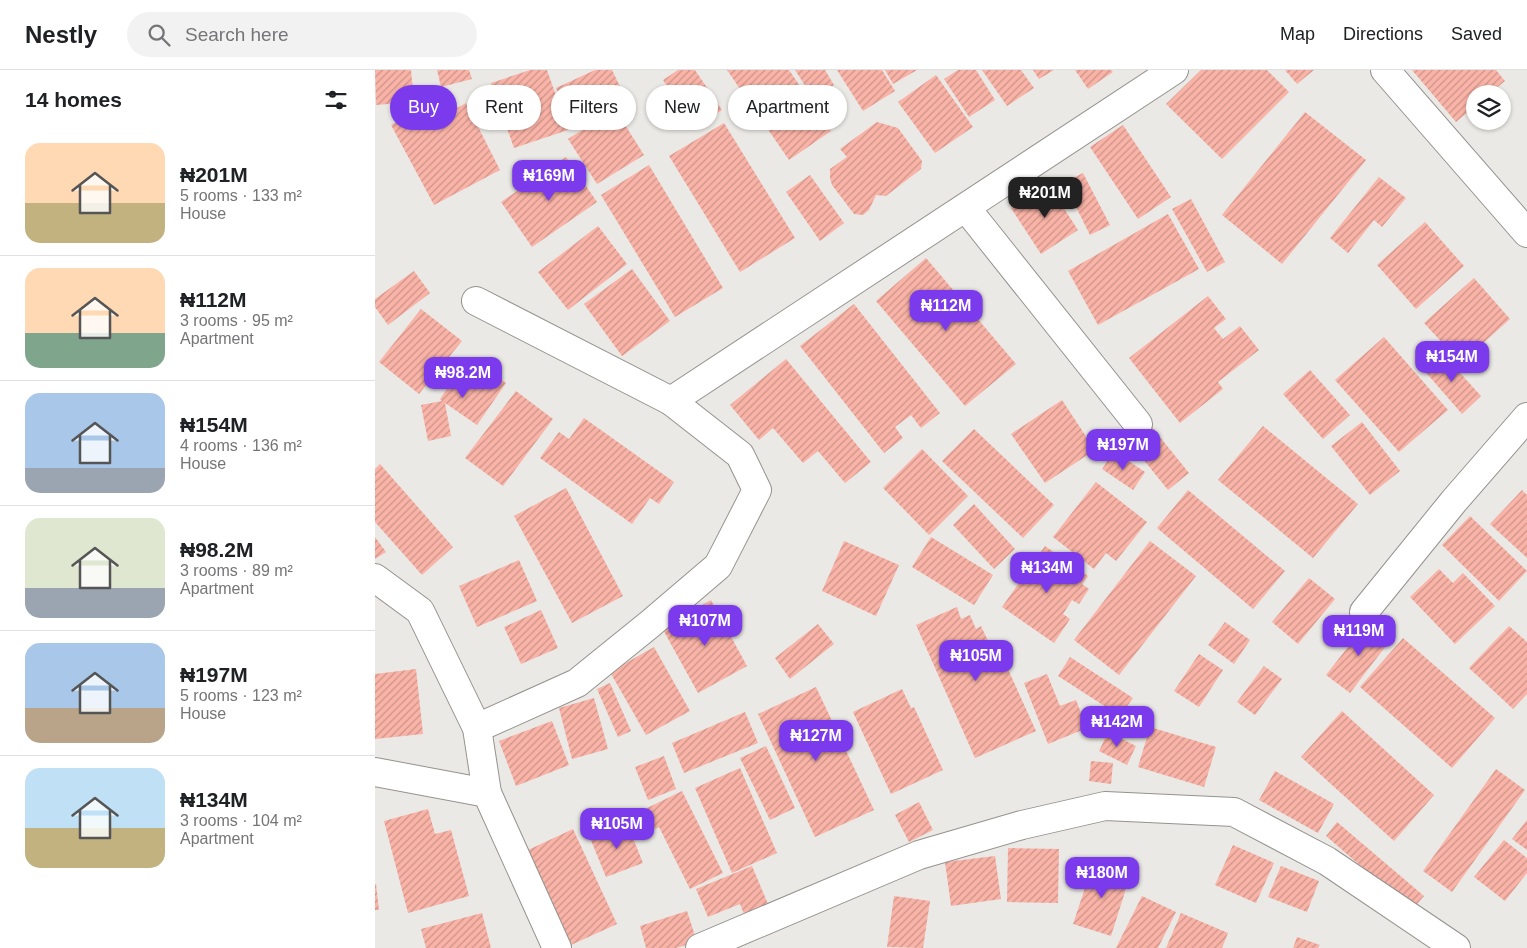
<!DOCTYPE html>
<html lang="en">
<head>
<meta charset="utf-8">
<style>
  body { margin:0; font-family:Helvetica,sans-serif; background:#f2f2f2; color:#202124; height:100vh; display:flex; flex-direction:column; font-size:19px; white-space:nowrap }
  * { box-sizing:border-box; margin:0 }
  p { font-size:16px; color:#757577 }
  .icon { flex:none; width:28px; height:28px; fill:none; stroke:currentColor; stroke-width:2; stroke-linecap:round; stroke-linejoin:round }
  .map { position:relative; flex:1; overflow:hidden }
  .side { display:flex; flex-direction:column; background:#fff; width:375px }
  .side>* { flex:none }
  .hud { position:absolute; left:15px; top:15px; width:475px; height:45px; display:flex; gap:10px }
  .controls { position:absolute; left:1091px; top:15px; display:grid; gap:10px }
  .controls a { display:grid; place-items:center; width:45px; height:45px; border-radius:50%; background:#fff; box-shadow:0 1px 4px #0004; font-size:25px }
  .price { position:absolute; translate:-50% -42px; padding:0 11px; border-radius:10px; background:#7c3aed; color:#fff; font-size:16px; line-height:32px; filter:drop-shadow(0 1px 2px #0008) }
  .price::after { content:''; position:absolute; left:50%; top:30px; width:15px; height:11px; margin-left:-8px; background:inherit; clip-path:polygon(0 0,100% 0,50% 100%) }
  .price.current { background:#222; color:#fff }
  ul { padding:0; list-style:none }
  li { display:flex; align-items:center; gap:15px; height:125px; padding:0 25px }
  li+li { border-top:1px solid #e0e0e0 }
  li span { display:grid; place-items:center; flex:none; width:140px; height:100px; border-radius:15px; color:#555 }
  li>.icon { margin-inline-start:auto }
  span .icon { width:60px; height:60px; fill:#fffc; stroke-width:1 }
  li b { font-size:21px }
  h2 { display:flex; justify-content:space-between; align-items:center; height:60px; padding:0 25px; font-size:21px }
  .chip { padding:0 18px; border-radius:22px; background:#fff; box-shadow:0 1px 4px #0004; font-size:18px; line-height:45px }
  .chip.current { background:#7c3aed; color:#fff }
  header { display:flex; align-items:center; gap:30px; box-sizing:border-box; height:70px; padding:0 25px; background:#fff; border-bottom:1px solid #e0e0e0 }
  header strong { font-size:24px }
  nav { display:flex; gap:28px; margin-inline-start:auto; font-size:18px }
  .search { width:350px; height:45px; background:#f2f2f2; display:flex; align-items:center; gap:12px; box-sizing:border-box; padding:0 18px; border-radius:28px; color:#757577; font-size:19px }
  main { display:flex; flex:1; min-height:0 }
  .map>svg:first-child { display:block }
  .building { fill:url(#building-hatch) }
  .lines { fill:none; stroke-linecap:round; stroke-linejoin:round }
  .minor-casing { stroke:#94928e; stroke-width:30 }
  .minor { stroke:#fff; stroke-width:28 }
</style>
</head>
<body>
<header>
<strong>Nestly</strong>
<div class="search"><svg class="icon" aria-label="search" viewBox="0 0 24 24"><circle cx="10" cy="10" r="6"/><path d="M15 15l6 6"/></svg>Search here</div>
<nav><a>Map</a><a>Directions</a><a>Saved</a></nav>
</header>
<main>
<section class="side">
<h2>14 homes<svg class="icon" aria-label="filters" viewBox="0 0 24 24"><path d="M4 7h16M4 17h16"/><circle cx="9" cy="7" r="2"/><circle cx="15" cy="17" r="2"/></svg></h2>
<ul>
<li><span style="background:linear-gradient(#ffd9b3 60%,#c2b280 0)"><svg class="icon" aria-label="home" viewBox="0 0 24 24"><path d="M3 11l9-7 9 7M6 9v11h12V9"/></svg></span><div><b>₦201M</b><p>5 rooms · 133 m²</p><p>House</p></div></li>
<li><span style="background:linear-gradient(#ffd9b3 65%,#7fa58c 0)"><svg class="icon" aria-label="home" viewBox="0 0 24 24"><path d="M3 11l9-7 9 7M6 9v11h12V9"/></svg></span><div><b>₦112M</b><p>3 rooms · 95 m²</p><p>Apartment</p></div></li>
<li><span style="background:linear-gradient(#a9c7e8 75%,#9aa5b1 0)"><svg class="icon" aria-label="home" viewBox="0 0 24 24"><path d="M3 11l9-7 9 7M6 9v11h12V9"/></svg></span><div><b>₦154M</b><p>4 rooms · 136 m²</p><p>House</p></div></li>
<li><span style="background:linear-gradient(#dfe7d0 70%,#9aa5b1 0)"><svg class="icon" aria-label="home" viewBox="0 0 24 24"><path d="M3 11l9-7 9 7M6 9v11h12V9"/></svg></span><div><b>₦98.2M</b><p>3 rooms · 89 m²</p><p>Apartment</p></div></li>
<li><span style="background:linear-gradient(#a9c7e8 65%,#b9a48a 0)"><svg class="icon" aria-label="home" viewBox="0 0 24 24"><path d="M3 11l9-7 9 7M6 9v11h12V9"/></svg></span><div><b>₦197M</b><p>5 rooms · 123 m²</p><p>House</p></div></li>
<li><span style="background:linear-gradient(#bfe0f5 60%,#c2b280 0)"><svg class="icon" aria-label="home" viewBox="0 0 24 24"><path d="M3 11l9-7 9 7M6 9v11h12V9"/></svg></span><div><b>₦134M</b><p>3 rooms · 104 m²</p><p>Apartment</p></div></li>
</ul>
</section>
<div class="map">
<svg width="1152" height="878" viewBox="0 0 1152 878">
  <defs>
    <pattern id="building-hatch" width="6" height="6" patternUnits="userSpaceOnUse" patternTransform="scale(1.25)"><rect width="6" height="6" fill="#fab3a7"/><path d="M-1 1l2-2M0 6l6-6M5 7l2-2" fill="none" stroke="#cb9389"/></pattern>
  </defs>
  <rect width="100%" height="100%" fill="#ebe9e5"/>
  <!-- building -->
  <g class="building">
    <polygon points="0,0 36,0 39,32 1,35"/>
    <polygon points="62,0 94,0 97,9 66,17"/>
    <polygon points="155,0 172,0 193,60 139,78 116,13"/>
    <polygon points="220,0 237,0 252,31 199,55 181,18"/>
    <polygon points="303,0 320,0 347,40 319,58 288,10"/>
    <polygon points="352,0 414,0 456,61 414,90"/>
    <polygon points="420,0 450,0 459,15 438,28"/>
    <polygon points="462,0 507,0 520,21 488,41"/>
    <polygon points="510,0 542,0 518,14"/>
    <polygon points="583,0 601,0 620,30 594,47 569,9"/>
    <polygon points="607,0 646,0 659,18 632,36"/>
    <polygon points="658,0 679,0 664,9"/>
    <polygon points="700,0 736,0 738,2 713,19"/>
    <polygon points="826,0 892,0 914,22 847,89 791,34"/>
    <polygon points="910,0 939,0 922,14"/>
    <polygon points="1037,0 1121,0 1130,11 1114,24 1100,24 1100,36 1081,52"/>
    <polygon points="561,5 598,57 560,83 523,32"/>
    <polygon points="91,33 125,100 59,135 16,55 56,34 64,48"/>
    <polygon points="240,39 269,85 222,114 193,69"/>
    <polygon points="930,42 991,90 907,194 847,145"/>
    <polygon points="502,52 523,58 547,91 546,99 511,126 501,125 494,140 488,145 479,144 457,115 455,108 455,99 472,87 465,79"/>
    <polygon points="349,53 420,168 365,202 294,86"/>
    <polygon points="748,55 796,127 763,149 715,77"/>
    <polygon points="191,87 222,132 157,177 126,132"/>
    <polygon points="274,95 348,218 300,247 226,125"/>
    <polygon points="708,103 735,155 715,165 689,113"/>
    <polygon points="435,105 469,153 445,171 411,122"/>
    <polygon points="1004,107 1031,128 1007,157 999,150 973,183 955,168"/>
    <polygon points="673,114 703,160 666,184 636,138"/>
    <polygon points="816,129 850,192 832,202 797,139"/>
    <polygon points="793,144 824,199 723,255 693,201"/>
    <polygon points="1050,152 1089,196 1041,239 1002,195"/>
    <polygon points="223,156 252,194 193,240 163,202"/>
    <polygon points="551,188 641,294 590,336 501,231"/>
    <polygon points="257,199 295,251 247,286 209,234"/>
    <polygon points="39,201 55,223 13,255 0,237 0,229"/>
    <polygon points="1099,208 1135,249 1086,293 1049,253"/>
    <polygon points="833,226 851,249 839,258 848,269 865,256 884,280 843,312 848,319 805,353 754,288"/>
    <polygon points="479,234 565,343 546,358 536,345 520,357 528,368 509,383 425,276"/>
    <polygon points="46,239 87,271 44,324 4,292"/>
    <polygon points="1009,267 1073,340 1024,382 960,310"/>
    <polygon points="1066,282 1106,326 1087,344 1047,298"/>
    <polygon points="94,287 131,313 102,355 70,333 76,366 53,371 46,335 67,331 65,329"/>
    <polygon points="411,289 496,392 470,413 443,381 428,393 398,358 384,370 355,335"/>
    <polygon points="935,300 975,345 948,369 908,324"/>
    <polygon points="141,321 178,349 128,416 90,388"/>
    <polygon points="687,330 720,380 670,413 636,364"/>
    <polygon points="209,348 299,412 284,434 275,428 257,454 165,388 184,362 194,369"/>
    <polygon points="772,351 814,403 793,420 751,368"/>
    <polygon points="987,352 1025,401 995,425 956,376"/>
    <polygon points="888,356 983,434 938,488 843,410"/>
    <polygon points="599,359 679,435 648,468 567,391"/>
    <polygon points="547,379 593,426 554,465 508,418"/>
    <polygon points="739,381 770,402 758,420 727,399"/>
    <polygon points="5,394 78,477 47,505 0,452 0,399"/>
    <polygon points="721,412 772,452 741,491 731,483 719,499 678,467"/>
    <polygon points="191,418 248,526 197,553 139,446"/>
    <polygon points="813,420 910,501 878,539 782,458"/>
    <polygon points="1147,420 1152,425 1152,488 1115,454"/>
    <polygon points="599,434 640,479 619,499 578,455"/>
    <polygon points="1095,446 1152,501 1124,531 1067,475"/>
    <polygon points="0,467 11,482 0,489"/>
    <polygon points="556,467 618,505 599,535 537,497"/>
    <polygon points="469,471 524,495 501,546 447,521"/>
    <polygon points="775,471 821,506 744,605 699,570"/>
    <polygon points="670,476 713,506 707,514 714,519 704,534 697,530 688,544 695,549 679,573 627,537"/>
    <polygon points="144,490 162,531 102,557 84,516"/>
    <polygon points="1064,499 1078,513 1088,503 1120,536 1080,574 1035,527"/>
    <polygon points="934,508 960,529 923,574 897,552"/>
    <polygon points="336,530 372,596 323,623 287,558"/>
    <polygon points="582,537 586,549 595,545 601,559 606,556 616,577 622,575 661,661 600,688 541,555"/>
    <polygon points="166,540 183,578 146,594 129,557"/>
    <polygon points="994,550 1017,568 975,623 951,605"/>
    <polygon points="850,552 875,570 859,594 833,575"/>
    <polygon points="443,554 459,574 415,609 400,588"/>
    <polygon points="1134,556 1152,572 1152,624 1138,639 1094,598"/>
    <polygon points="1028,568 1120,648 1077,698 985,617"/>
    <polygon points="279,577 315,641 271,665 235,602"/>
    <polygon points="824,584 848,600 824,637 799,621"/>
    <polygon points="695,587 758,628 745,646 683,606"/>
    <polygon points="889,596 907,609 880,645 862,632"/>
    <polygon points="41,599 48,664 0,669 0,604"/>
    <polygon points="672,604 685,636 701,630 712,658 673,674 649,613"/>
    <polygon points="235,613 256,661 243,667 222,619"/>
    <polygon points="441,617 499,740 440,767 383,644"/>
    <polygon points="527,619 536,638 539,637 568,700 516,724 478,642"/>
    <polygon points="219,628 233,679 197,689 184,638"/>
    <polygon points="967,641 1059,725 1019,771 926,687"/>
    <polygon points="370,642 383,673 309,703 297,673"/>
    <polygon points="177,651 194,695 141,716 124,671"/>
    <polygon points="775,657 841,677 829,717 763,697"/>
    <polygon points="733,662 761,676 752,695 724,681"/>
    <polygon points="391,676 420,738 395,750 365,688"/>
    <polygon points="289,686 301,719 273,730 260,697"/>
    <polygon points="716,691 738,693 736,714 714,711"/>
    <polygon points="365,698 402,783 357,803 320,718"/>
    <polygon points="1121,699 1150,720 1077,822 1048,801"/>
    <polygon points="900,701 959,734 943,763 884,730"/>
    <polygon points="307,721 348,803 315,819 284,757 280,759 270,739"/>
    <polygon points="544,732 558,760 534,772 520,745"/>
    <polygon points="53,739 60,764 76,760 94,826 33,843 9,751"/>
    <polygon points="1152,750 1152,780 1137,769"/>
    <polygon points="962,752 1049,826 1037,840 951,766"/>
    <polygon points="252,753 268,793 231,807 215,768"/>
    <polygon points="198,759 242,854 196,875 153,780"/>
    <polygon points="1129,770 1152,788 1152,803 1130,831 1099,807"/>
    <polygon points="858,775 899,793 881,833 840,815"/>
    <polygon points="633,778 684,779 683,833 632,832"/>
    <polygon points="620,786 626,829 576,836 570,792"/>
    <polygon points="719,791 756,803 736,866 698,854"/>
    <polygon points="377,796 393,834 369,844 365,834 333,847 321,819"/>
    <polygon points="906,796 944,811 932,842 893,827"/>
    <polygon points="0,814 1,814 4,840 0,840"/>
    <polygon points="519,826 555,831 548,878 512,877"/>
    <polygon points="767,826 801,842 783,878 741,878"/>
    <polygon points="312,841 322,872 301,878 271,878 265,856"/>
    <polygon points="107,843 116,878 51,878 46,859"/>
    <polygon points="806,843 853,863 847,878 791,878"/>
    <polygon points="922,867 945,875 943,878 918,878"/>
  </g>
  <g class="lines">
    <!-- minor casing -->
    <g class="minor-casing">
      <g id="minor">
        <polyline points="1010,0 1152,163"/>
        <polyline points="591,138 763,354"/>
        <polyline points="101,231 296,331 365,385 382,420 343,496 275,554 202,613 102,658"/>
        <polyline points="296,331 799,0"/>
        <polyline points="0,508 45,541 102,658 112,723 182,878"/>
        <polyline points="989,542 1079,431 1152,347"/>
        <polyline points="0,702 112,723"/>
        <polyline points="325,878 544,785 647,755 730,736 859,742 952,791 1081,878"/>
      </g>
    </g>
    <!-- minor -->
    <use href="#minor" class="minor"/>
  </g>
</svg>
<div class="controls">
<a><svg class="icon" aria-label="layers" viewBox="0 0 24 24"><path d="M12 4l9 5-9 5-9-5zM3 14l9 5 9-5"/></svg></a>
</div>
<b class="price" style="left:174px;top:132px">₦169M</b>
<b class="price current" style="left:670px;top:149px">₦201M</b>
<b class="price" style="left:571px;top:262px">₦112M</b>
<b class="price" style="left:1077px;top:313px">₦154M</b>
<b class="price" style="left:88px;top:329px">₦98.2M</b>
<b class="price" style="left:748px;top:401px">₦197M</b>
<b class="price" style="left:672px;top:524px">₦134M</b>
<b class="price" style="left:330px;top:577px">₦107M</b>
<b class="price" style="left:984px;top:587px">₦119M</b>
<b class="price" style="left:601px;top:612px">₦105M</b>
<b class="price" style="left:742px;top:678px">₦142M</b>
<b class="price" style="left:441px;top:692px">₦127M</b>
<b class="price" style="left:242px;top:780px">₦105M</b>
<b class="price" style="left:727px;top:829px">₦180M</b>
<div class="hud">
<a class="chip current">Buy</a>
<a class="chip">Rent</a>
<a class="chip">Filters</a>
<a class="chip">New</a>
<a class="chip">Apartment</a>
</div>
</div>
</main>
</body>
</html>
